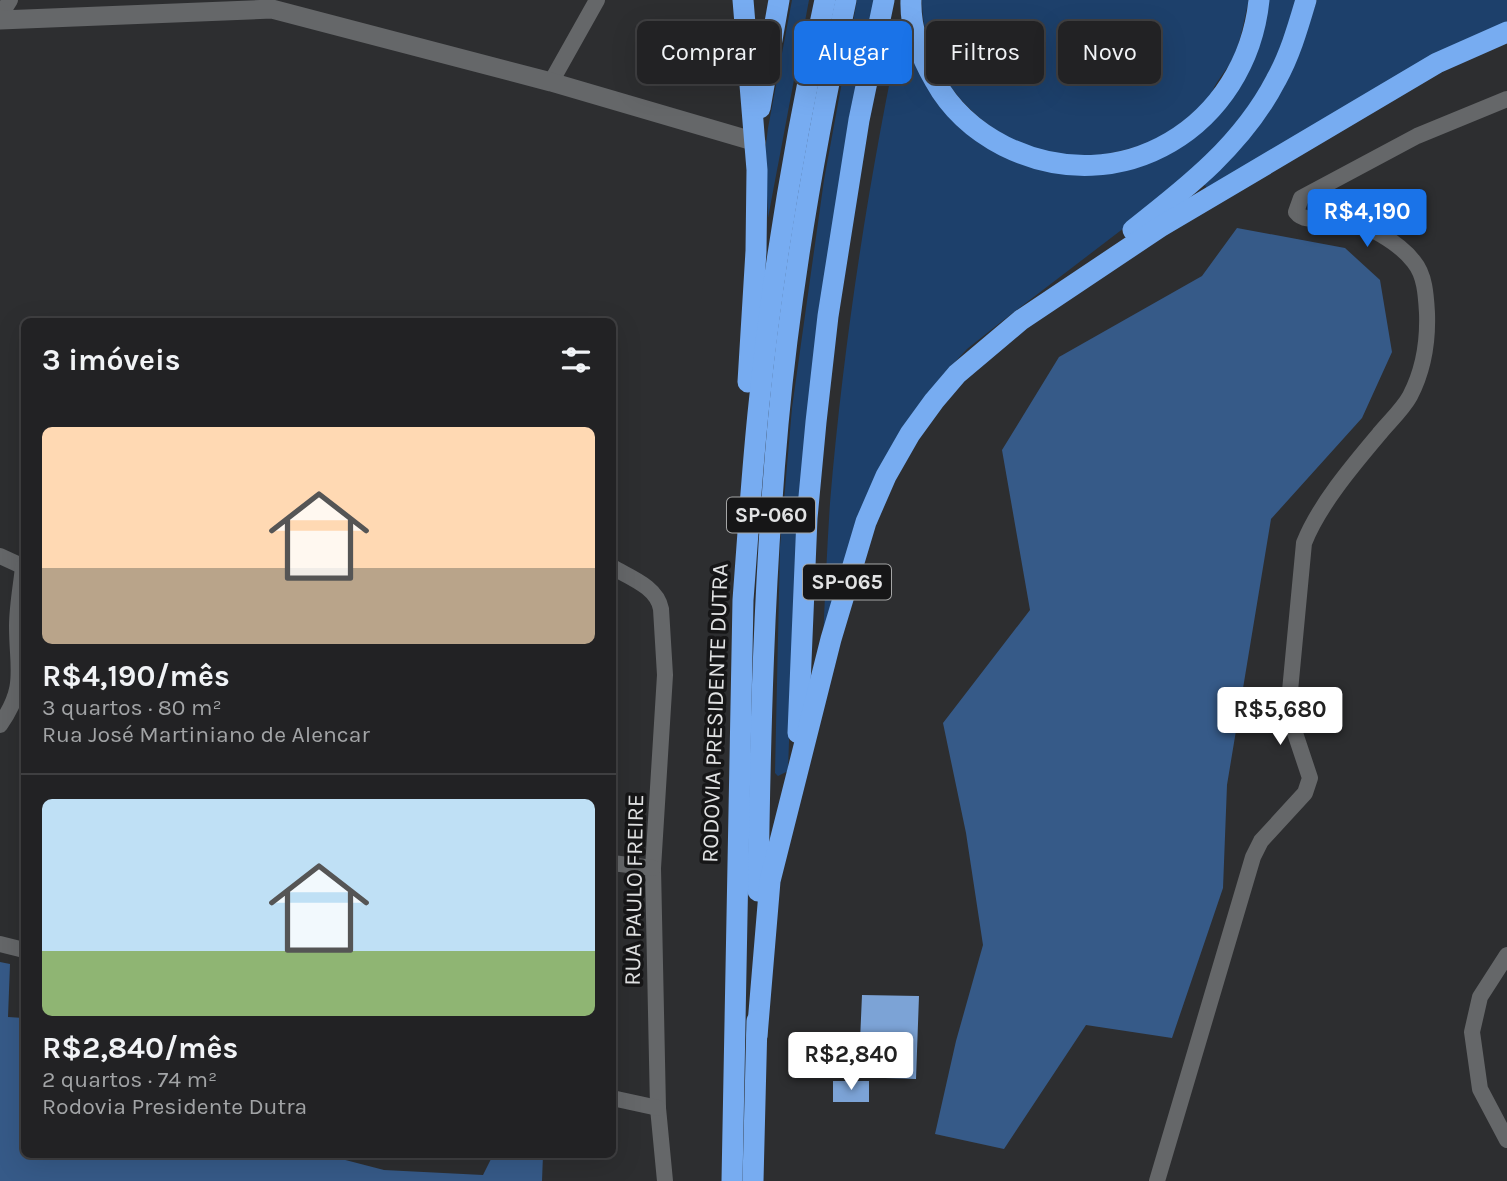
<!DOCTYPE html>
<html lang="pt">
<head>
<meta charset="utf-8">
<style>
  body { margin:0; font-family:Karla,sans-serif; background:#2a2a2c; color:#f1f3f6; height:100vh; display:flex; flex-direction:column; font-size:26px; white-space:nowrap }
  * { box-sizing:border-box; margin:0 }
  p { font-size:23px; color:#a2a4a6 }
  .icon { flex:none; width:38px; height:38px; fill:none; stroke:currentColor; stroke-width:2; stroke-linecap:round; stroke-linejoin:round }
  .map { position:relative; flex:1; overflow:hidden }
  .sheet { position:absolute; left:21px; top:318px; width:595px; height:840px; display:flex; flex-direction:column; background:#222224; border-radius:10px; box-shadow:0 7px 28px #0002,0 0 0 2px #3f3f41 }
  .sheet>* { flex:none }
  .top-card { position:absolute; left:637px; top:21px; width:665px; height:63px; display:flex; gap:14px }
  .price { position:absolute; translate:-50% -60px; padding:0 16px; border-radius:7px; background:#fff; color:#222; font-size:23px; line-height:46px; filter:drop-shadow(0 2px 4px #0008) }
  .price::after { content:''; position:absolute; left:50%; top:42px; width:21px; height:16px; margin-left:-10px; background:inherit; clip-path:polygon(0 0,100% 0,50% 100%) }
  .price.current { background:#1a73e8; color:#fff }
  ul { padding:0; list-style:none }
  li { display:grid; align-content:center; gap:14px; height:371px; padding:0 21px }
  li+li { border-top:2px solid #3f3f41 }
  li span { display:grid; place-items:center; height:217px; border-radius:10px; color:#555 }
  li>.icon { margin-inline-start:auto }
  span .icon { width:126px; height:126px; fill:#fffc; stroke-width:1 }
  li b { font-size:30px }
  h2 { display:flex; justify-content:space-between; align-items:center; height:84px; padding:0 21px; font-size:30px }
  .tag { padding:0 24px; border-radius:10px; background:#222224; box-shadow:0 7px 28px #0002,0 0 0 2px #3f3f41; font-size:24px; line-height:63px }
  .tag.current { background:#1a73e8; color:#fff }
  .map>svg:first-child { display:block }
  .green { fill:#1d406b }
  .forest { fill:#365a88 }
  .building { fill:#7ca3d6 }
  .lines { fill:none; stroke-linecap:round; stroke-linejoin:round }
  .minor { stroke:#656769; stroke-width:16 }
  .tertiary { stroke:#656769; stroke-width:19 }
  .motorway { stroke:#77acf1; stroke-width:21 }
  .labels { text-anchor:middle; dominant-baseline:central; stroke-width:7; stroke-linejoin:round; paint-order:stroke }
  .shield { fill:#161617; stroke:#a5a6a6; stroke-width:2 }
  .shield-label { font-size:21px; font-weight:bold; fill:#e2e3e4 }
  .street-label { font-size:23px; fill:#e2e3e4; stroke:#161617 }
</style>
</head>
<body>
<div class="map">
<svg width="1507" height="1181" viewBox="0 0 1507 1181">
  <rect width="100%" height="100%" fill="#2d2e30"/>
  <!-- green -->
  <g class="green">
    <polygon points="792,0 809,0 768,218 765,152 768,128"/>
    <polygon points="857,0 875,0 791,683 788,771 778,776 775,773 780,547 792,408 824,180"/>
    <path d="M922,0H1248V3C1244,21 1241,40 1233,58C1227,71 1213,83 1211,97C1187,118 1163,141 1131,148C1118,152 1102,155 1088,156C1003,160 922,86 922,0Z"/>
    <path d="M1265,0H1299L1287,38L1242,121L1175,189L1001,322L967,349L940,378L823,641C825,595 827,548 830,503C844,337 870,170 905,8L944,104L1064,170L1198,132Z"/>
    <polygon points="1317,0 1507,0 1507,22 1208,189 1203,183 1302,44"/>
  </g>
  <!-- forest -->
  <g class="forest">
    <polygon points="1237,228 1345,248 1380,280 1392,352 1362,418 1271,519 1227,785 1223,888 1172,1038 1086,1025 1004,1149 935,1134 956,1041 983,945 966,833 943,723 1030,610 1002,450 1059,357 1202,276"/>
    <polygon points="0,962 10,964 8,1017 24,1018 24,1155 326,1155 384,1170 483,1175 493,1155 543,1155 542,1181 0,1181"/>
  </g>
  <!-- building -->
  <g class="building">
    <polygon points="862,995 919,996 916,1079 885,1078 885,1067 878,1066 878,1042 860,1041"/>
    <rect x="833" y="1081" width="36" height="21"/>
  </g>
  <g class="lines">
    <!-- minor -->
    <g class="minor">
      <polyline points="0,16 10,0"/>
      <polyline points="551,82 597,0"/>
      <polyline points="0,556 24,567"/>
      <path d="M612,567C631,578 657,587 661,609L665,675L653,868L658,1108L665,1181"/>
      <path d="M0,725C27,686 17,670 17,626C17,607 21,586 23,567"/>
      <polyline points="612,863 653,868"/>
      <polyline points="0,944 24,950"/>
      <polyline points="1507,955 1480,997 1472,1032 1480,1089 1507,1140"/>
      <polyline points="612,1098 658,1108"/>
      <path d="M1157,1181L1253,857L1261,841L1305,793L1310,778L1288,712L1304,543C1319,505 1353,465 1380,433C1389,422 1403,409 1410,396C1423,371 1428,341 1427,313C1426,296 1425,275 1414,262C1399,242 1366,224 1342,218C1327,215 1306,225 1296,212L1301,198L1417,136L1507,99"/>
    </g>
    <!-- tertiary -->
    <polyline class="tertiary" points="0,20 272,9 551,82 756,142"/>
    <!-- motorway -->
    <g class="motorway">
      <polyline points="743,0 757,170 756,251 748,382"/>
      <path d="M911,0C910,28 921,57 935,81C951,110 975,131 1004,146C1121,204 1246,126 1259,0"/>
      <polyline points="760,108 779,0"/>
      <path d="M1133,230C1188,187 1243,144 1276,80C1290,55 1298,27 1306,0"/>
      <polyline points="798,733 807,518 816,422 828,316 859,120 884,0"/>
      <path d="M758,891C760,735 764,580 778,424C791,282 816,140 846,0"/>
      <polyline points="757,1036 770,881 831,639 866,522 886,476 910,434 934,401 957,374 1021,320 1160,227 1437,63 1507,32"/>
      <path d="M732,1181L743,600C748,535 752,469 759,404C773,268 796,133 825,0"/>
      <polyline points="753,1181 757,1021"/>
    </g>
  </g>
  <g class="labels">
    <!-- shield labels -->
    <g class="shield">
      <rect x="727" y="497.5" width="88" height="35" rx="5"/>
      <rect x="803" y="564.5" width="88" height="35" rx="5"/>
    </g>
    <g class="shield-label">
      <text x="771" y="515">SP-060</text>
      <text x="847" y="582">SP-065</text>
    </g>
    <!-- street labels -->
    <g class="street-label">
      <text transform="translate(715 713) rotate(-88)">RODOVIA PRESIDENTE DUTRA</text>
      <text transform="translate(634 890) rotate(-89)">RUA PAULO FREIRE</text>
    </g>
  </g>
</svg>
<b class="price current" style="left:1367px;top:249px">R$4,190</b>
<b class="price" style="left:1280px;top:747px">R$5,680</b>
<b class="price" style="left:851px;top:1092px">R$2,840</b>
<div class="top-card">
<a class="tag">Comprar</a>
<a class="tag current">Alugar</a>
<a class="tag">Filtros</a>
<a class="tag">Novo</a>
</div>
<section class="sheet">
<h2>3 imóveis<svg class="icon" aria-label="filters" viewBox="0 0 24 24"><path d="M4 7h16M4 17h16"/><circle cx="9" cy="7" r="2"/><circle cx="15" cy="17" r="2"/></svg></h2>
<ul>
<li><span style="background:linear-gradient(#ffd9b3 65%,#b9a48a 0)"><svg class="icon" aria-label="home" viewBox="0 0 24 24"><path d="M3 11l9-7 9 7M6 9v11h12V9"/></svg></span><div><b>R$4,190/mês</b><p>3 quartos · 80 m²</p><p>Rua José Martiniano de Alencar</p></div></li>
<li><span style="background:linear-gradient(#bfe0f5 70%,#8fb573 0)"><svg class="icon" aria-label="home" viewBox="0 0 24 24"><path d="M3 11l9-7 9 7M6 9v11h12V9"/></svg></span><div><b>R$2,840/mês</b><p>2 quartos · 74 m²</p><p>Rodovia Presidente Dutra</p></div></li>
</ul>
</section>
</div>
</body>
</html>
